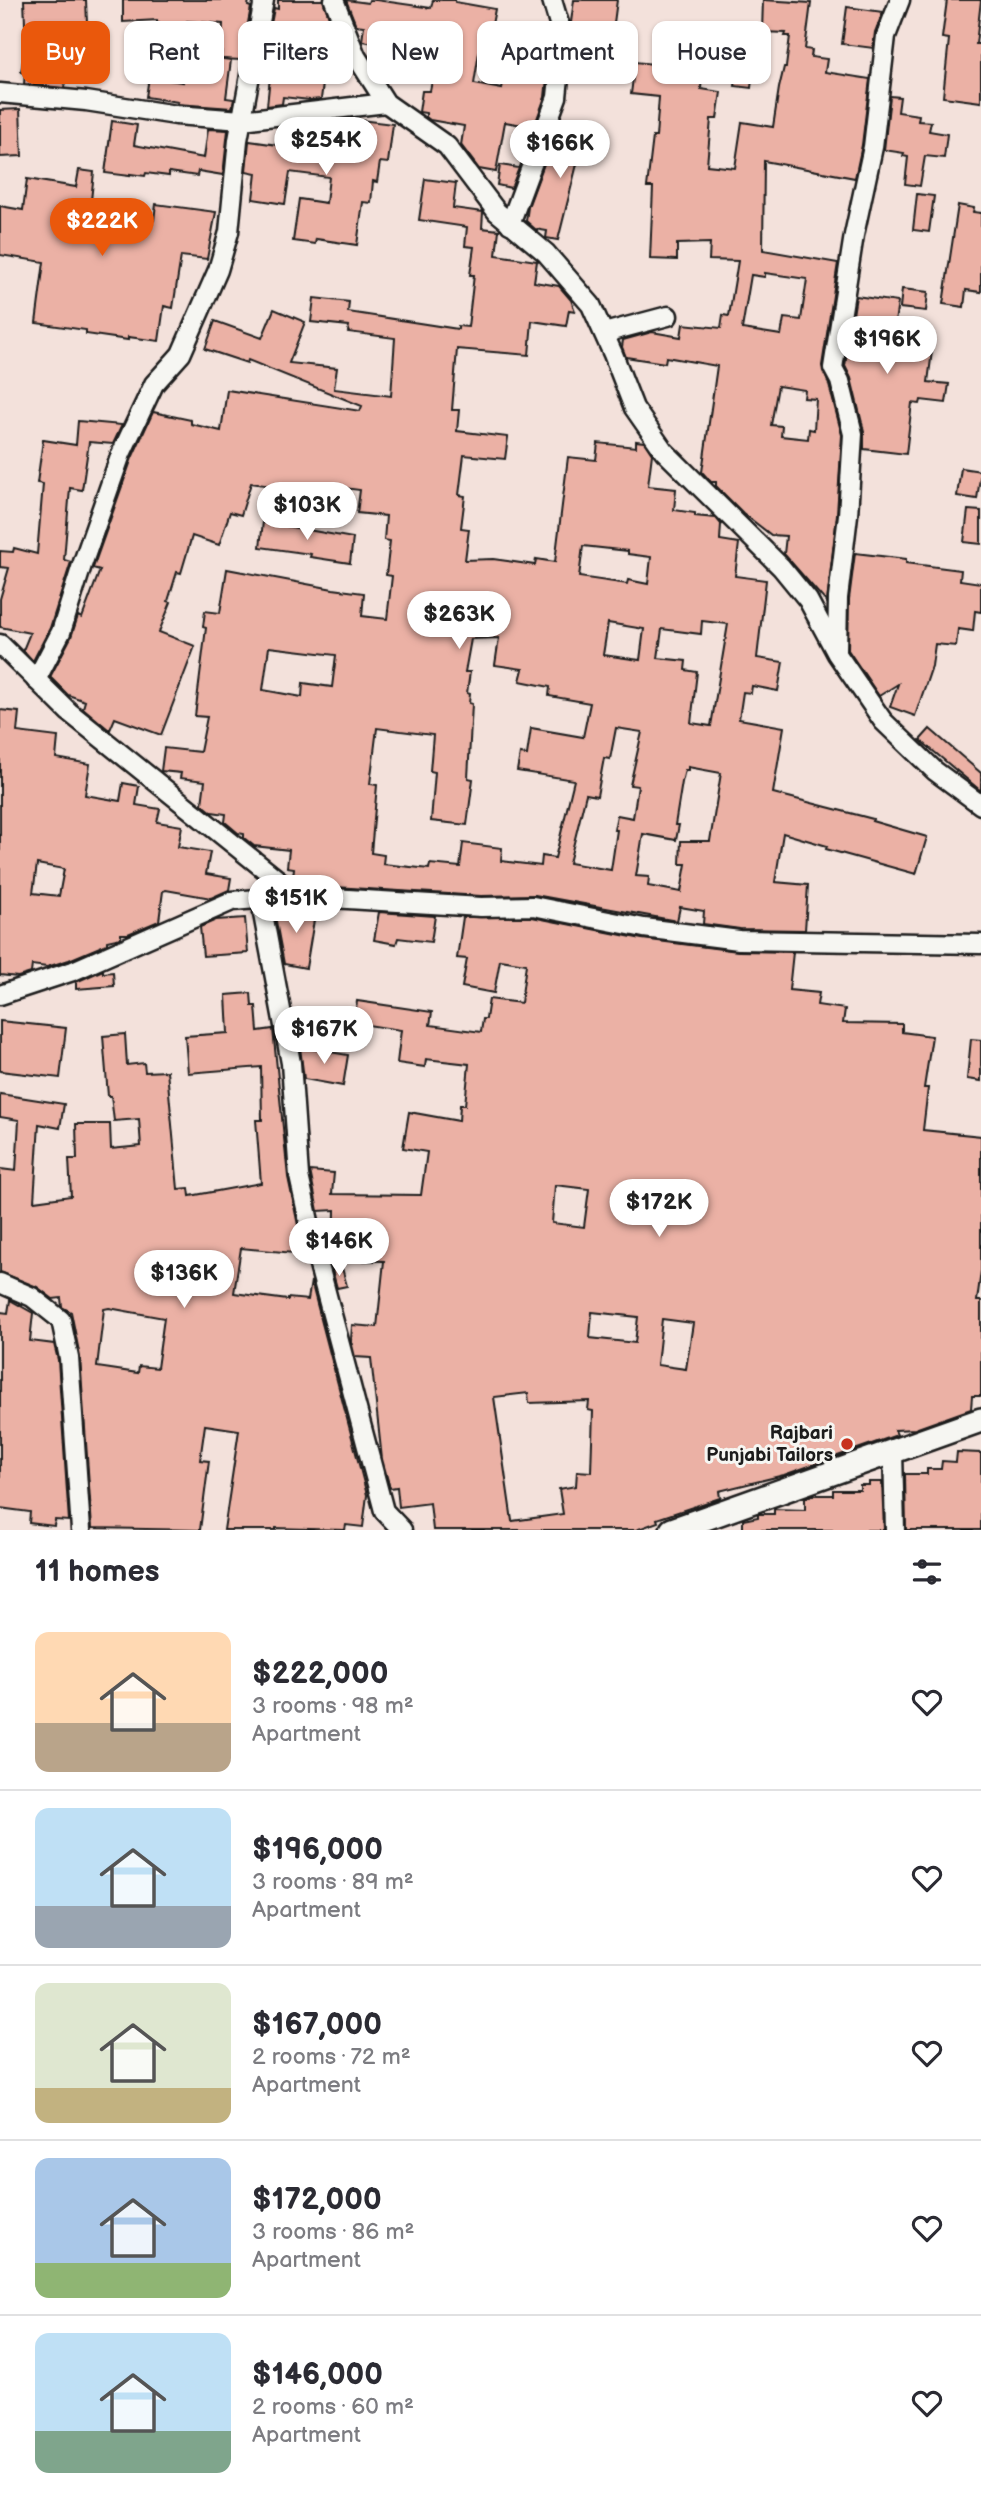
<!DOCTYPE html>
<html lang="en">
<head>
<meta charset="utf-8">
<style>
  body { margin:0; font-family:"Balsamiq Sans",sans-serif; background:#f7f7f7; color:#2b2b33; height:100vh; display:flex; flex-direction:column; font-size:26px; white-space:nowrap }
  * { box-sizing:border-box; margin:0 }
  p { font-size:23px; color:#7c7c81 }
  .icon { flex:none; width:38px; height:38px; fill:none; stroke:currentColor; stroke-width:2; stroke-linecap:round; stroke-linejoin:round }
  .map { position:relative; height:1530px; overflow:hidden }
  .sheet { display:flex; flex-direction:column; background:#fff; flex:1 }
  .sheet>* { flex:none }
  .banner { position:absolute; left:21px; top:21px; width:940px; height:63px; display:flex; gap:14px }
  .price { position:absolute; translate:-50% -60px; padding:0 16px; border-radius:24px; background:#fff; color:#222; font-size:23px; line-height:46px; filter:drop-shadow(0 2px 4px #0008) }
  .price::after { content:''; position:absolute; left:50%; top:42px; width:21px; height:16px; margin-left:-10px; background:inherit; clip-path:polygon(0 0,100% 0,50% 100%) }
  .price.current { background:#ea580c; color:#fff }
  ul { padding:0; list-style:none }
  li { display:flex; align-items:center; gap:21px; height:175px; padding:0 35px }
  li+li { border-top:2px solid #e1e1e2 }
  li span { display:grid; place-items:center; flex:none; width:196px; height:140px; border-radius:14px; color:#555 }
  li>.icon { margin-inline-start:auto }
  span .icon { width:84px; height:84px; fill:#fffc; stroke-width:1 }
  li b { font-size:30px }
  h2 { display:flex; justify-content:space-between; align-items:center; height:84px; padding:0 35px; font-size:30px }
  .chip { padding:0 24px; border-radius:14px; background:#fff; box-shadow:0 2px 5px #0004; font-size:24px; line-height:63px }
  .chip.current { background:#ea580c; color:#fff }
  .map>svg:first-child { display:block }
  .building { fill:#ebb1a5; stroke:#1c1c1c; stroke-width:2; fill-rule:evenodd }
  .lines { fill:none; stroke-linecap:round; stroke-linejoin:round }
  .street-casing { stroke:#1c1c1c; stroke-width:23 }
  .secondary-casing { stroke:#1c1c1c; stroke-width:28 }
  .street { stroke:#f6f6f2; stroke-width:18 }
  .secondary { stroke:#f6f6f2; stroke-width:23 }
  .poi-dot { fill:#c8321e; stroke:#f6f6f2; stroke-width:2.5 }
  .labels { text-anchor:middle; dominant-baseline:central; stroke-width:6; stroke-linejoin:round; paint-order:stroke }
  .poi-label { font-size:19px; font-weight:bold; fill:#1c1c1c; stroke:#f6f6f2; text-anchor:end }
</style>
</head>
<body>
<div class="map">
<svg width="981" height="1530" viewBox="0 0 981 1530">
  <rect width="100%" height="100%" fill="#f3e1db"/>
  <filter id="ink" filterUnits="userSpaceOnUse"><feTurbulence type="fractalNoise" baseFrequency=".0143" numOctaves="2"/><feDisplacementMap in="SourceGraphic" scale="14" xChannelSelector="R" yChannelSelector="G"/><feConvolveMatrix kernelMatrix="1 2 1 2 8 2 1 2 1" color-interpolation-filters="sRGB"/></filter>
  <g filter="url(#ink)">
    <!-- building -->
    <g class="building">
      <polygon points="24,0 86,0 87,23 68,24 63,60 68,61 64,88 24,84 25,73 21,72 24,55 42,57 46,23 25,24"/>
      <polygon points="123,0 249,0 248,6 251,7 241,60 221,59 223,24 187,21 187,25 157,23 157,20 123,22"/>
      <polygon points="278,0 323,0 330,20 328,20 321,69 325,69 321,99 310,100 283,97 282,104 267,106 272,57 265,56 274,8 278,9"/>
      <polygon points="346,0 368,3 369,0 376,0 431,8 433,0 455,0 455,2 495,9 490,35 482,34 474,84 502,89 504,73 523,77 527,55 549,59 545,97 534,127 505,122 496,172 479,169 461,145 464,126 430,120 426,117 426,113 419,112 422,91 430,91 435,66 427,64 432,38 404,35 401,66 378,63 380,44 362,41 364,26 356,25"/>
      <polygon points="574,0 617,0 610,54 590,52 593,32 573,30 571,22"/>
      <path d="M763,0L811,3L805,49L812,50L811,57L827,59L825,72L870,79L862,145L855,178L764,161L763,250L838,263L822,366L829,385L842,435L837,514L827,603L784,554L786,536L771,535L743,513L716,486V482H711L702,472L717,366L666,357L665,363L626,357L622,347L623,340L652,332L681,337L683,324L721,328L723,315L729,316L738,261L709,260L710,243L677,244V260L650,259L653,187H647L653,137H656L659,97L631,94L635,62L682,67V73L702,75L701,89L721,92L717,119H711L707,165L735,168L742,122L773,127L779,88L784,67H786L790,36H785L786,33L762,32ZM765,273L807,279L801,320L784,318L781,335L742,329L751,275L765,277ZM778,386L805,390L804,398L816,399L814,430L809,429L808,439L781,436L782,426L771,425Z"/>
      <polygon points="947,0 981,0 976,44 981,44 981,102 943,97 949,39 942,38"/>
      <polygon points="847,7 883,12 875,32 873,48 842,44"/>
      <polygon points="187,54 231,60 226,98 234,99 232,108 177,104 178,102 146,97 149,77 183,82"/>
      <polygon points="738,68 753,71 751,88 735,86"/>
      <polygon points="890,96 900,97 898,112 919,115 918,121 931,122 929,131 947,134 944,158 925,156 920,186 905,184 908,157 903,156 904,153 884,150"/>
      <polygon points="20,109 22,156 0,157 0,110"/>
      <polygon points="352,119 393,124 388,163 380,162 377,182 373,181 371,203 363,202 357,245 316,239 315,244 293,241 299,199 326,203 329,177 290,172 285,204 253,199 256,173 246,171 249,141 307,149 309,133 339,138 341,120"/>
      <polygon points="112,121 137,125 134,145 204,158 208,129 228,130 223,175 198,171 197,176 169,172 169,176 146,173 145,176 130,174 130,176 105,173"/>
      <polygon points="575,126 605,129 603,150 581,148 558,240 546,238 547,231 535,229 526,221 528,207 554,137 573,141"/>
      <polygon points="500,165 519,168 511,188 497,185"/>
      <polygon points="79,170 94,172 90,210 154,220 156,204 216,212 207,259 181,256 173,308 164,306 159,341 128,337 128,340 86,334 86,330 36,323 44,262 0,255 0,206 23,210 27,179 76,187"/>
      <path d="M425,179L456,183L453,208L483,212L482,228L499,230L496,255L537,261L534,282L559,286L571,300L575,311L569,310L566,326L532,321L529,355L457,349L452,410H459L457,431L508,437L505,459L464,455L459,495L465,496L461,528L469,529L465,560L493,559L535,565L536,559L555,562L568,457L596,460L598,443L636,447V441L644,442L652,454L648,486L676,489L674,510L695,513V516L716,518L721,524L720,540L739,543L735,576L766,580L757,658L783,662L778,691L752,686L751,693L743,692L739,719L784,727L773,793L873,819L872,821L927,837L916,874L826,849L827,846L783,833L775,882L808,885L805,930L740,929L703,924L704,911L680,907L677,921L535,895L481,896L302,885L293,877L294,868L287,867L289,850L254,846L244,838V834L238,833L225,822L226,814L212,812L202,804L205,781L180,778L181,773L161,771L164,748L200,752L207,717L195,716L206,628L203,627L205,611L220,613L227,569L333,589L364,593L362,616L387,619L392,576L386,575L390,541L384,540L386,516L357,513L360,490L314,484L313,492L251,483L241,515L230,512L219,545L192,536L181,573L177,572L168,601L171,602L159,632L195,646L161,735L115,718L110,730L108,729L83,708L85,701L68,695L50,677L71,637L78,616L82,618L100,570L93,568L132,458L153,412L191,420V424L221,431L227,390L360,411L362,406L248,360L247,363L205,349L215,321L262,338L274,309L305,322L289,363L337,368L334,389L391,396L395,338L348,332L349,326L311,322L314,298L349,302L348,312L458,329V326L468,327L474,275H470L474,247L465,246L467,227L419,220ZM583,546L628,551V554L651,557L648,584L628,580L627,584L579,577ZM702,621L728,624L711,726L691,723L697,672L685,670L686,661L658,658L662,629L701,634ZM608,623L644,629L640,660L603,655ZM499,638L495,665L523,669L520,681L550,687L549,696L590,703L583,737L531,728L527,755L520,754L517,771L574,780L555,858L542,856L541,866L501,861L502,848L463,843L460,867L430,864L429,869L383,864L384,855L371,853L377,785L370,784L377,728L433,735L430,771L435,772L431,821L467,825L473,779L468,778L472,704L469,703L470,694L467,693L470,672H465L471,639ZM269,647L336,655L332,687L303,683L302,697L263,690ZM616,728L642,732L630,785L638,786L633,818L617,815L614,830H617L611,870L569,863L586,794L597,796L604,758L610,759ZM688,767L721,773L710,841H681L680,864H686L681,892L648,886L649,877L636,876L643,834L676,840L679,825H675L682,782L685,770H688Z"/>
      <polygon points="917,194 934,196 929,232 913,230"/>
      <polygon points="958,205 974,208 973,212 981,213 981,292 966,290 964,307 943,304"/>
      <polygon points="902,289 928,292 926,311 900,308"/>
      <polygon points="856,296 898,302 892,343 910,345 909,348 932,351 928,382 949,384 946,403 921,400 920,404 912,403 906,454 864,449 864,431 851,378 845,366"/>
      <polygon points="78,421 122,425 113,444 89,442 82,490 70,488 64,560 71,562 50,628 33,661 23,650 30,633 0,627 0,599 9,568 0,567 0,551 13,552 14,548 37,554 43,484 37,483 43,440 76,445"/>
      <polygon points="961,468 981,471 977,499 957,496"/>
      <polygon points="968,510 981,511 981,544 964,542"/>
      <polygon points="263,522 353,538 350,563 310,557 311,554 260,547"/>
      <polygon points="855,553 906,559 906,563 961,570 960,580 981,583 981,612 975,611 973,631 958,629 956,646 935,644 932,666 915,716 890,707 898,684 879,696 848,650 849,599"/>
      <path d="M0,710L19,712L17,732L58,737L56,758L90,764L85,795L120,801L123,783L139,786L136,805L160,809L157,822L182,826L178,847L210,852L206,874L231,878L229,890L211,898L166,890L163,891L159,921L128,934H121V938L107,941V944L69,960L47,967L32,965L31,973L18,977L0,975ZM37,864L64,869L59,896L33,893Z"/>
      <polygon points="930,729 981,773 981,791 920,740"/>
      <polygon points="289,908 316,908 306,968 284,964 275,916 290,915"/>
      <polygon points="379,912 435,916 431,942 398,938 396,944 374,940"/>
      <path d="M463,917H532L642,939L738,951L793,952L789,990L819,993L817,1005L845,1009L843,1023L902,1024V1032L932,1036L924,1088H928L923,1130L981,1136V1271L977,1301H981V1396H972L971,1409L915,1429L895,1430L897,1435L784,1475L719,1491L720,1498L657,1519L658,1522L636,1530H433L430,1503L399,1507L397,1487L390,1488L382,1459L371,1358L355,1357L351,1341L352,1325L377,1327L384,1261L334,1260L335,1210L318,1211L310,1171L334,1173L332,1194L421,1195L427,1152L403,1148L409,1112L459,1121L460,1105H465L469,1064L426,1059L425,1067L397,1063L401,1030L354,1023L357,1001L432,1012L430,1025L481,1032L483,1019H486L489,999L521,1003L526,964L500,960L494,993L462,987L467,959L457,958ZM555,1185L589,1189L584,1227L552,1223ZM592,1312L638,1317L635,1343L590,1338ZM662,1319L693,1323L686,1369L657,1365ZM528,1393L529,1403L589,1401L588,1410L593,1411L591,1472L577,1471L576,1486L559,1489L563,1514L512,1521L494,1397Z"/>
      <polygon points="245,918 248,953 203,956 200,927 216,920"/>
      <polygon points="103,970 103,973 113,972 114,986 76,989 76,982"/>
      <path d="M251,993L252,1006H256L258,1031L273,1029L288,1177L304,1254L241,1248L234,1293L288,1300V1298L308,1300L311,1281L367,1495L363,1527L346,1525L345,1530L276,1528V1530H224L239,1430L205,1425L200,1460L209,1461L200,1530L92,1528L80,1357L71,1312L62,1307L61,1298L53,1299L37,1287L0,1272V1169L16,1171L19,1120L0,1117V1094L64,1104L60,1128L39,1124L34,1201L71,1196L69,1159H77L76,1124H110L111,1149L141,1146L139,1119L114,1121L111,1096H108L103,1036L125,1034L127,1065L144,1063L145,1072L167,1071L178,1189L189,1188L190,1196L261,1183L256,1120H262L261,1067L188,1073L185,1036L228,1033L226,995ZM109,1308L164,1318L157,1368L139,1366L138,1373L97,1367L104,1309Z"/>
      <polygon points="0,1021 66,1028 60,1078 0,1071"/>
      <polygon points="971,1039 981,1040 981,1081 967,1079"/>
      <polygon points="300,1047 348,1055 343,1086 304,1079"/>
      <polygon points="342,1268 347,1286 337,1288 332,1270"/>
      <polygon points="10,1300 33,1313 30,1341 54,1344 58,1360 69,1521 55,1520 54,1526 29,1523 30,1512 0,1508 0,1312 8,1313"/>
      <polygon points="957,1452 981,1453 981,1530 906,1530 905,1474 927,1474 927,1469 941,1469 942,1461 956,1462"/>
      <polygon points="869,1482 882,1482 884,1530 743,1530 743,1520 758,1517 758,1514 774,1514 774,1509 805,1510 805,1498 812,1495 833,1495 833,1490 860,1490 860,1485 869,1485"/>
    </g>
    <g class="lines">
      <!-- street casing -->
      <g class="street-casing">
        <g id="street">
          <polyline points="334,0 356,56 386,103 447,146 497,212 546,253 591,305 613,354 634,408 664,451 781,567 808,600 837,654 883,721 935,771 981,805"/>
          <polyline points="0,93 86,101 176,115 242,120 386,103"/>
          <polyline points="510,224 557,97 563,37 552,0"/>
          <polyline points="604,333 668,316"/>
          <polyline points="0,644 69,712 298,896"/>
          <polyline points="837,651 838,598 848,515 853,434 840,381 833,368 854,235 873,147 886,36 900,0"/>
          <polyline points="36,680 61,632 82,565 121,454 154,384 181,354 218,270 229,232 238,140 264,0"/>
          <polyline points="264,898 263,914 291,1063 299,1176 317,1258 384,1511 402,1530"/>
          <polyline points="0,995 73,971 232,901 298,896 481,907 533,906 644,928 739,940 981,944"/>
          <polyline points="0,1283 32,1297 61,1320 69,1358 81,1530"/>
          <polyline points="893,1452 895,1530"/>
        </g>
      </g>
      <!-- secondary casing -->
      <g class="secondary-casing">
        <polyline id="secondary" points="672,1530 981,1420"/>
      </g>
      <!-- street -->
      <use href="#street" class="street"/>
      <!-- secondary -->
      <use href="#secondary" class="secondary"/>
    </g>
  </g>
  <!-- markers -->
  <circle class="poi-dot" cx="847" cy="1444" r="7"/>
  <g class="labels">
    <!-- poi labels -->
    <g class="poi-label">
      <text x="833" y="1433">Rajbari<tspan x="833" dy="22">Punjabi Tailors</tspan></text>
    </g>
  </g>
</svg>
<b class="price" style="left:326px;top:177px">$254K</b>
<b class="price" style="left:560px;top:180px">$166K</b>
<b class="price current" style="left:102px;top:258px">$222K</b>
<b class="price" style="left:887px;top:376px">$196K</b>
<b class="price" style="left:307px;top:542px">$103K</b>
<b class="price" style="left:459px;top:651px">$263K</b>
<b class="price" style="left:296px;top:935px">$151K</b>
<b class="price" style="left:324px;top:1066px">$167K</b>
<b class="price" style="left:659px;top:1239px">$172K</b>
<b class="price" style="left:339px;top:1278px">$146K</b>
<b class="price" style="left:184px;top:1310px">$136K</b>
<div class="banner">
<a class="chip current">Buy</a>
<a class="chip">Rent</a>
<a class="chip">Filters</a>
<a class="chip">New</a>
<a class="chip">Apartment</a>
<a class="chip">House</a>
</div>
</div>
<section class="sheet">
<h2>11 homes<svg class="icon" aria-label="filters" viewBox="0 0 24 24"><path d="M4 7h16M4 17h16"/><circle cx="9" cy="7" r="2"/><circle cx="15" cy="17" r="2"/></svg></h2>
<ul>
<li><span style="background:linear-gradient(#ffd9b3 65%,#b9a48a 0)"><svg class="icon" aria-label="home" viewBox="0 0 24 24"><path d="M3 11l9-7 9 7M6 9v11h12V9"/></svg></span><div><b>$222,000</b><p>3 rooms · 98 m²</p><p>Apartment</p></div><svg class="icon" aria-label="heart" viewBox="0 0 24 24"><path d="M12 20l-8-8c-3-5 5-10 8-4 3-6 11-1 8 4z"/></svg></li>
<li><span style="background:linear-gradient(#bfe0f5 70%,#9aa5b1 0)"><svg class="icon" aria-label="home" viewBox="0 0 24 24"><path d="M3 11l9-7 9 7M6 9v11h12V9"/></svg></span><div><b>$196,000</b><p>3 rooms · 89 m²</p><p>Apartment</p></div><svg class="icon" aria-label="heart" viewBox="0 0 24 24"><path d="M12 20l-8-8c-3-5 5-10 8-4 3-6 11-1 8 4z"/></svg></li>
<li><span style="background:linear-gradient(#dfe7d0 75%,#c2b280 0)"><svg class="icon" aria-label="home" viewBox="0 0 24 24"><path d="M3 11l9-7 9 7M6 9v11h12V9"/></svg></span><div><b>$167,000</b><p>2 rooms · 72 m²</p><p>Apartment</p></div><svg class="icon" aria-label="heart" viewBox="0 0 24 24"><path d="M12 20l-8-8c-3-5 5-10 8-4 3-6 11-1 8 4z"/></svg></li>
<li><span style="background:linear-gradient(#a9c7e8 75%,#8fb573 0)"><svg class="icon" aria-label="home" viewBox="0 0 24 24"><path d="M3 11l9-7 9 7M6 9v11h12V9"/></svg></span><div><b>$172,000</b><p>3 rooms · 86 m²</p><p>Apartment</p></div><svg class="icon" aria-label="heart" viewBox="0 0 24 24"><path d="M12 20l-8-8c-3-5 5-10 8-4 3-6 11-1 8 4z"/></svg></li>
<li><span style="background:linear-gradient(#bfe0f5 70%,#7fa58c 0)"><svg class="icon" aria-label="home" viewBox="0 0 24 24"><path d="M3 11l9-7 9 7M6 9v11h12V9"/></svg></span><div><b>$146,000</b><p>2 rooms · 60 m²</p><p>Apartment</p></div><svg class="icon" aria-label="heart" viewBox="0 0 24 24"><path d="M12 20l-8-8c-3-5 5-10 8-4 3-6 11-1 8 4z"/></svg></li>
</ul>
</section>
</body>
</html>
